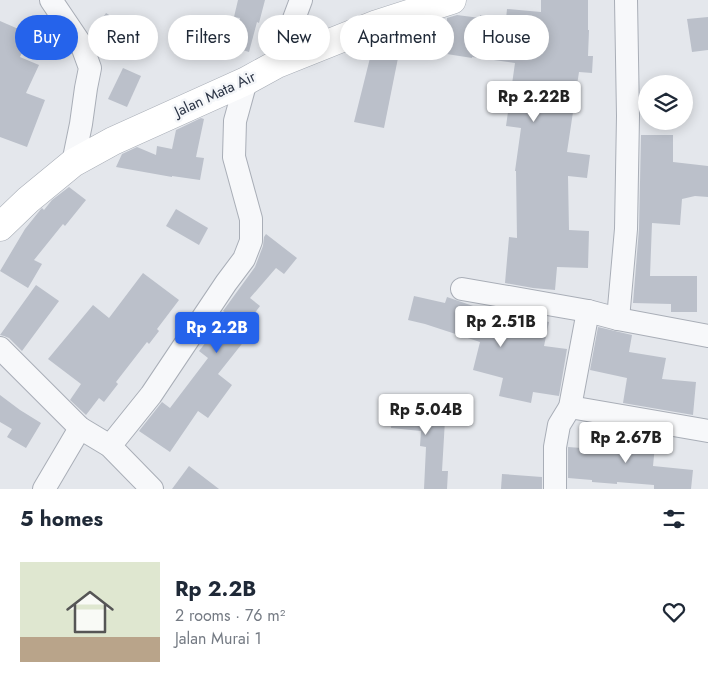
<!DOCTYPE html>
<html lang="en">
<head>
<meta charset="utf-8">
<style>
  body { margin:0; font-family:Jost,sans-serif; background:#f6f6f7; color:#1f2937; height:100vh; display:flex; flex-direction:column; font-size:19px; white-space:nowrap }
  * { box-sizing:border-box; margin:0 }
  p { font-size:16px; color:#747a83 }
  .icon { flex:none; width:28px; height:28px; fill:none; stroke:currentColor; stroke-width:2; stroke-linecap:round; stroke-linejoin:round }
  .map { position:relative; height:489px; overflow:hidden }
  .sheet { display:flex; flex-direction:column; background:#fff; flex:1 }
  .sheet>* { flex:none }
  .banner { position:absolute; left:15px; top:15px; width:679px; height:45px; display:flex; gap:10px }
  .tools { position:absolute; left:638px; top:75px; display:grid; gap:10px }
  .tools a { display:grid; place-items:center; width:55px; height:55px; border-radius:50%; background:#fff; box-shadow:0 2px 12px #0003; font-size:25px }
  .price { position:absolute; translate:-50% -42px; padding:0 11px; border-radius:5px; background:#fff; color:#222; font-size:16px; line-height:32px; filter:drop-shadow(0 1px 2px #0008) }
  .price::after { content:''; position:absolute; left:50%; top:30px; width:15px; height:11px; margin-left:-8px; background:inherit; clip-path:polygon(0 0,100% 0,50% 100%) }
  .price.on { background:#2563eb; color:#fff }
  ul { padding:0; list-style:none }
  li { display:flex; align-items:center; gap:15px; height:125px; padding:0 20px }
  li+li { border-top:1px solid #e0e1e3 }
  li span { display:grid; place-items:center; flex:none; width:140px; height:100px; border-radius:0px; color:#555 }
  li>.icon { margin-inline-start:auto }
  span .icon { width:60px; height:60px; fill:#fffc; stroke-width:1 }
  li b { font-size:21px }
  h2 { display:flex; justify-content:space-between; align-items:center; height:60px; padding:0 20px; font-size:21px }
  .chip { padding:0 18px; border-radius:22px; background:#fff; box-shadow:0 2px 12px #0003; font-size:18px; line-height:45px }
  .chip.on { background:#2563eb; color:#fff }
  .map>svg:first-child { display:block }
  .building { fill:#bbc0ca }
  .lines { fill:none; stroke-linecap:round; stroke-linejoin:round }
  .street-casing { stroke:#a9aeb7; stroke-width:24 }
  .secondary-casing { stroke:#a9aeb7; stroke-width:29 }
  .street { stroke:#f7f8fa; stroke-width:22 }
  .secondary { stroke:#fff; stroke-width:28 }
  .labels { text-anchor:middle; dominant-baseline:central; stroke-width:5; stroke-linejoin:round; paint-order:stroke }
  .street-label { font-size:15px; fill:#2b3445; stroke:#f4f6f9 }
</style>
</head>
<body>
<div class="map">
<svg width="708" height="489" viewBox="0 0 708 489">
  <rect width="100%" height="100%" fill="#e4e7ec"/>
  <!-- building -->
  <g class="building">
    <polygon points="238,0 265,0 259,23 257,22 249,52 233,47 240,18 234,17"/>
    <polygon points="541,0 588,0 588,30 589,30 588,56 593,56 592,73 579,72 567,152 590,155 587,178 568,176 569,230 589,231 588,268 557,267 555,290 533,288 505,283 509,237 517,238 516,171 515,171 521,128 506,126 515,63 472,57 472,58 409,48 414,28 425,25 447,23 447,18 457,15 480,18 480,15 506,19 507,9 541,12"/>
    <polygon points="106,13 134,31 118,55 91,36"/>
    <polygon points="708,17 708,50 692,52 687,19"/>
    <polygon points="0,21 30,34 20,57 39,65 26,93 45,100 27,147 0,137"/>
    <polygon points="377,41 401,43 384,128 354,122 374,42"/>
    <polygon points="123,68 141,76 127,107 108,99"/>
    <polygon points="201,118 204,119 196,157 204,158 200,180 172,176 172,177 116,167 122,154 137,147 156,155 157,146 172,149 176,130"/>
    <polygon points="641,135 673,135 673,162 708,166 708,197 695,196 682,199 680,225 652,223 650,276 697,276 697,312 671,312 671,304 633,303 639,229"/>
    <polygon points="69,187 86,200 65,226 63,224 34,260 42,264 28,288 0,271 25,229 41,209 42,208 44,210 52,200"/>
    <polygon points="176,209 208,228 199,245 166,226"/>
    <polygon points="266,234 297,258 284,274 276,268 250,298 260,306 238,335 245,340 218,374 232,385 208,418 198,411 170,452 139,431 162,402 170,408 208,358 199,351 228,314 223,311 255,267 263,246 264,237"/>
    <polygon points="143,273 179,300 157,329 159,331 149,344 147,342 116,382 118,384 104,402 99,398 86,415 70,400 81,384 48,359 93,305 109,318"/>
    <polygon points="36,285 59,301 22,351 9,338 4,336 0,335"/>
    <polygon points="414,296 445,303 447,297 479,308 472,326 514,336 518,316 549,322 544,346 567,349 559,396 533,392 531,403 499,396 503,378 473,370 480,342 425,324 408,320"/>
    <polygon points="598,327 632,335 629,352 666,358 662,379 696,382 693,415 623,403 627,378 590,370"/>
    <polygon points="0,395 20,410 41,423 26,448 7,437 12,429 0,422"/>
    <polygon points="394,401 423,404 423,401 446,403 442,471 448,471 447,489 424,489 426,447 420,446 421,431 391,428"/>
    <polygon points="626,430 656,435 653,466 693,470 691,489 654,489 654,485 617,482 617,484 592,482 592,480 568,478 568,447 595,449 595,440 625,442"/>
    <polygon points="189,466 219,489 172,489"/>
    <polygon points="502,474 542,477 542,489 501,489"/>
  </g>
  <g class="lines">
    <!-- street casing -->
    <g class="street-casing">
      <g id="street">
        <polyline points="51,0 82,46 90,68 86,88 81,124 73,163"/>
        <polyline points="277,64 301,0"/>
        <polyline points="462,289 588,311 618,319 708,336"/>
        <polyline points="618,319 626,229 628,116 626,0"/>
        <polyline points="0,348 80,428 110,446 152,489"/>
        <polyline points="570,407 708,431"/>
        <polyline points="110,446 151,395 226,283 244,259 251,241 251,219 234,157 235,121 246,81"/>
        <polyline points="44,489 80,428"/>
        <polyline points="555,489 555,447 559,425 570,407 588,311"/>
      </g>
    </g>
    <!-- secondary casing -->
    <g class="secondary-casing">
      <polyline id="secondary" points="0,227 28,200 73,163 113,141 246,81 277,64 377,24 452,0"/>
    </g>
    <!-- street -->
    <use href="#street" class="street"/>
    <!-- secondary -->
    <use href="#secondary" class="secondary"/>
  </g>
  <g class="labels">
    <!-- street labels -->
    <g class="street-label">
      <text transform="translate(215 94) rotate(-25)">Jalan Mata Air</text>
    </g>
  </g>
</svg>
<div class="tools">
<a><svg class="icon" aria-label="layers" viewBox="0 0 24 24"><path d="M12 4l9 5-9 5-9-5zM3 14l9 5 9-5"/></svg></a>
</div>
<b class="price" style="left:534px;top:123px">Rp 2.22B</b>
<b class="price" style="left:501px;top:348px">Rp 2.51B</b>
<b class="price on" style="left:217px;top:354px">Rp 2.2B</b>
<b class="price" style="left:426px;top:436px">Rp 5.04B</b>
<b class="price" style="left:626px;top:464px">Rp 2.67B</b>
<div class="banner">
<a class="chip on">Buy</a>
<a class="chip">Rent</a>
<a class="chip">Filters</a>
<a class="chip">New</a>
<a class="chip">Apartment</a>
<a class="chip">House</a>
</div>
</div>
<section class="sheet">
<h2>5 homes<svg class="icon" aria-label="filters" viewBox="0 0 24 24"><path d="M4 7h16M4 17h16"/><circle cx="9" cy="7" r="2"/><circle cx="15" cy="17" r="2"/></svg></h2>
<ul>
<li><span style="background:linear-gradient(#dfe7d0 75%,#b9a48a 0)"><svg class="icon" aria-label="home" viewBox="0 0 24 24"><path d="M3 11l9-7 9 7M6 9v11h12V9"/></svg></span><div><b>Rp 2.2B</b><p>2 rooms · 76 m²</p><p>Jalan Murai 1</p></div><svg class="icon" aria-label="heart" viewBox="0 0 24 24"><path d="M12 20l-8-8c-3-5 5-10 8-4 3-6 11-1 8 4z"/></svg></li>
</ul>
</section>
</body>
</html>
